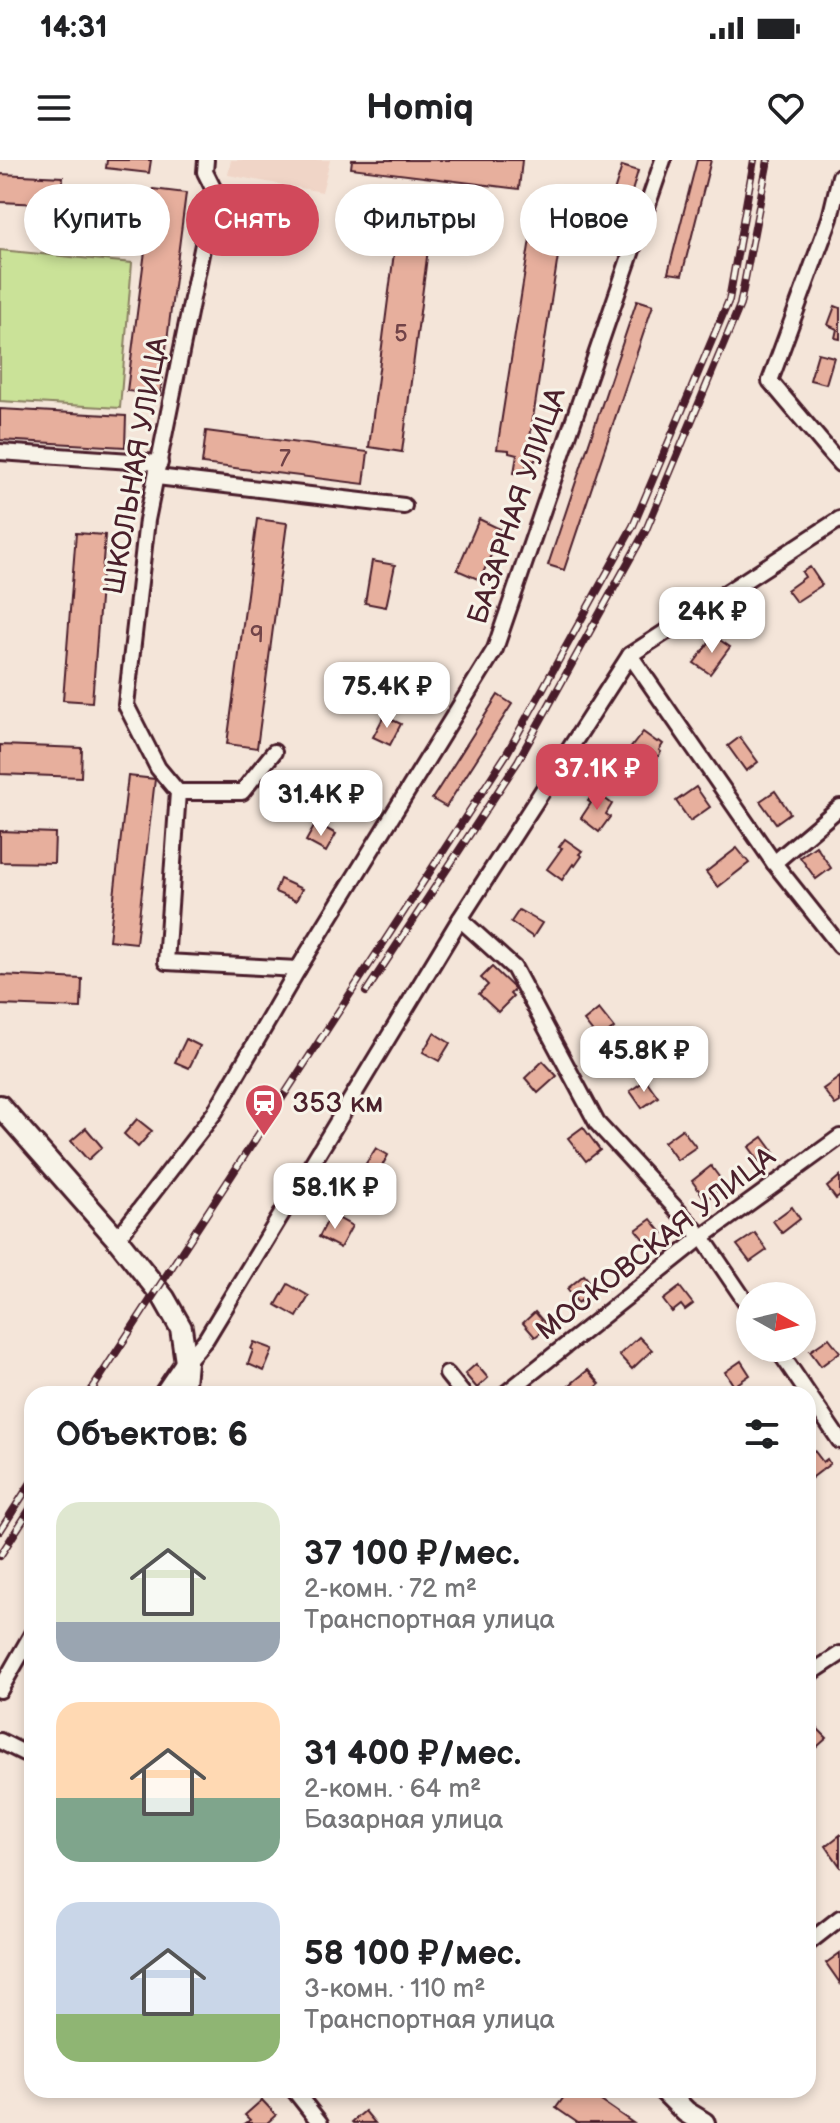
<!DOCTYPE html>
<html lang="ru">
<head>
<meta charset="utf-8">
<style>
  body { margin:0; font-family:"Balsamiq Sans",sans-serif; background:#f6f6f6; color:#202124; height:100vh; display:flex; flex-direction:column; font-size:30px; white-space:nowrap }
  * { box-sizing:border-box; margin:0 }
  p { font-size:26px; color:#757577 }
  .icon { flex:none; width:44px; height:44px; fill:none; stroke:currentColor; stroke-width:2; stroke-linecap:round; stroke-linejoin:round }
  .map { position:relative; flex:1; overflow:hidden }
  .panel { position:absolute; left:24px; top:1226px; width:792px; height:712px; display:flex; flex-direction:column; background:#fff; border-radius:24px; box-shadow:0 4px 12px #0003 }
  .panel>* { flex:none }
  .guide { position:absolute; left:24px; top:24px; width:792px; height:72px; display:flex; gap:16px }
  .needle { width:52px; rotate:98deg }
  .fabs { position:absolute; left:736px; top:1122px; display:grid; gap:16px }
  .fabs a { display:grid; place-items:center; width:80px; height:80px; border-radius:50%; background:#fff; box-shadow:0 4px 12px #0003; font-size:40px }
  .price { position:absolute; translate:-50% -68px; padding:0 18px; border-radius:16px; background:#fff; color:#222; font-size:26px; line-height:52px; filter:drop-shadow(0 2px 4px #0008) }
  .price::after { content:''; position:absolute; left:50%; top:48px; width:24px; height:18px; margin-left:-12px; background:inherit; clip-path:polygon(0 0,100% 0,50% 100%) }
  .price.on { background:#d1495b; color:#fff }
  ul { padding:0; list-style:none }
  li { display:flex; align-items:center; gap:24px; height:200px; padding:0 32px }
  li span { display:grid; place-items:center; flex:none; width:224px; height:160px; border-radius:24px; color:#555 }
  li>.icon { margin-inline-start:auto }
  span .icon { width:96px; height:96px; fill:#fffc; stroke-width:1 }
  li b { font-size:34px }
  h2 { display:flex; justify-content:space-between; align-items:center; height:96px; padding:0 32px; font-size:34px }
  .tag { padding:0 28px; border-radius:36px; background:#fff; box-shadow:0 4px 12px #0003; font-size:28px; line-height:72px }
  .tag.on { background:#d1495b; color:#fff }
  .status { display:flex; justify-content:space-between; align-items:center; height:56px; padding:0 40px; background:#fff; direction:ltr }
  .status svg { height:22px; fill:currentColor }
  header { display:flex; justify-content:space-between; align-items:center; height:104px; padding:0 32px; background:#fff; font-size:36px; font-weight:600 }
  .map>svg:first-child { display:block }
  .built { fill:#f0d5c7 }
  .green { fill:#cae298; stroke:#8a8062; stroke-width:2 }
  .building { fill:#e7af9d; stroke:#4a1f2b; stroke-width:2 }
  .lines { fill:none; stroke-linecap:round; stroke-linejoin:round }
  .street-casing { stroke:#4a1f2b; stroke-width:20 }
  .secondary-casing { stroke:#4a1f2b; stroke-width:26 }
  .street { stroke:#f7f3e8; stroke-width:14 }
  .secondary { stroke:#f7f3e8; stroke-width:20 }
  .rail-casing { stroke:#4a1f2b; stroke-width:8 }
  .rail { stroke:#f7f3e8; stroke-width:5; stroke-dasharray:15; stroke-linecap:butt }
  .labels { text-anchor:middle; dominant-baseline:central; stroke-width:6; stroke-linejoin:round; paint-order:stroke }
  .number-label { font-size:24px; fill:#714348 }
  .street-label { font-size:28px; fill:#4a1f2b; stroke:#f7f3e8 }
  .poi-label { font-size:28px; fill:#4a1f2b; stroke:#f7f3e8; text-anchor:start }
</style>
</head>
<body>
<div class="status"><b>14:31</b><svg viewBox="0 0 49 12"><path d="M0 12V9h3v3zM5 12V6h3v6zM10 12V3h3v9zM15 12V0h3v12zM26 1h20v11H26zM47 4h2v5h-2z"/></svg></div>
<header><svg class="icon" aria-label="menu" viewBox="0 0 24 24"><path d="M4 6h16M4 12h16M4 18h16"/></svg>Homiq<svg class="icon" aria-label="heart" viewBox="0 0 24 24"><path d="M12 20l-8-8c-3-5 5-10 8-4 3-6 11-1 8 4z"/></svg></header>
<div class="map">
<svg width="840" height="1963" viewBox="0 0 840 1963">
  <rect width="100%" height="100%" fill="#f4e5d9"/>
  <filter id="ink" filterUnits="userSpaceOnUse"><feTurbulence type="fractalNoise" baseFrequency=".0125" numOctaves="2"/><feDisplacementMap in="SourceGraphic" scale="16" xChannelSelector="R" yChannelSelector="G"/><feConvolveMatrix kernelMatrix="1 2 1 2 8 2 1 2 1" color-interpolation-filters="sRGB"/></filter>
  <g filter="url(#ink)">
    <!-- built -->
    <polygon class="built" points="231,0 330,0 322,32 228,15"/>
    <!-- green -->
    <polygon class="green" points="0,90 132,103 120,248 0,241"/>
    <!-- building -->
    <g class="building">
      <polygon points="107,0 151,0 149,13 106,8"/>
      <polygon points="352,0 522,0 519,29 351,8"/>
      <polygon points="697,0 711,0 682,115 668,113"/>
      <polygon points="622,6 638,11 618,79 601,74"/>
      <polygon points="0,14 63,17 61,45 0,42"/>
      <polygon points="153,29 186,33 160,235 127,231"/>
      <polygon points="399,54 432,58 402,292 369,287"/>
      <polygon points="530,79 560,83 529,284 538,285 535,301 527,300 525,314 514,313 517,295 509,293 509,290 497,289"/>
      <polygon points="637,140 653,145 564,410 548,405"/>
      <polygon points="835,146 840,148 840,179 835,178 837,169 828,165"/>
      <polygon points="818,193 834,197 826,224 810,220"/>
      <polygon points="0,249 126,256 125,287 0,280"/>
      <polygon points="206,271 368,292 364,324 202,304"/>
      <polygon points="257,359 287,363 257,588 227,584"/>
      <polygon points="479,359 502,370 480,420 457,410"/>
      <polygon points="76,373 105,375 92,542 63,540"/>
      <polygon points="372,401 395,405 386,447 365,443"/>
      <polygon points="810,407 822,425 796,442 787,430 805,417 802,412"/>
      <polygon points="714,476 730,487 710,514 694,503"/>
      <polygon points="498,535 512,544 446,647 432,639"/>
      <polygon points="384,556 401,564 390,585 373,577"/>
      <polygon points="643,572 657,582 659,581 663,584 659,590 661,592 658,597 655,594 648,604 629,590"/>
      <polygon points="740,577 758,602 746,611 728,586"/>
      <polygon points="0,585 82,588 81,617 0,614"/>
      <polygon points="351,615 365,622 353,646 339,639"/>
      <polygon points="128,616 155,619 136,783 109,780"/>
      <polygon points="696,627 710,647 690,661 676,641"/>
      <polygon points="595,631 612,644 606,654 610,657 599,672 581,658 591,643 588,641"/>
      <polygon points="775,631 790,653 776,663 760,641"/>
      <polygon points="316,663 336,674 326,692 306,681"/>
      <polygon points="0,671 55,673 54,703 0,702"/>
      <polygon points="565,679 582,691 579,694 582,696 575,706 573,704 562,720 547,709 562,688 559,687"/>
      <polygon points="816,686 831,708 816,719 800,697"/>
      <polygon points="737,688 749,703 718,727 706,712"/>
      <polygon points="280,719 302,729 296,741 275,732"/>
      <polygon points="519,750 542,763 533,777 511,762"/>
      <polygon points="492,807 515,829 510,834 513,837 498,852 479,834 488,825 481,818"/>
      <polygon points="0,815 82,819 81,848 0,845"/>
      <polygon points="599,849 614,868 599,880 584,861"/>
      <polygon points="434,873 450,883 439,901 423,892"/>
      <polygon points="186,879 200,886 189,908 175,902"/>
      <polygon points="543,901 557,916 538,933 525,918"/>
      <polygon points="840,917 840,942 835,945 823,929"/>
      <polygon points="646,920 658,937 642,948 630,931"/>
      <polygon points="137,959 152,971 138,987 124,974"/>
      <polygon points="583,967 600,990 586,1001 568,978"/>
      <polygon points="86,968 102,987 88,1000 71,981"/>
      <polygon points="682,969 696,987 677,1000 664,982"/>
      <polygon points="763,977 774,992 760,1002 749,987"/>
      <polygon points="376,988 388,995 378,1013 365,1005"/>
      <polygon points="711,1006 725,1025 706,1040 692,1021"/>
      <polygon points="840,1016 840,1036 836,1039 827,1027"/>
      <polygon points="792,1047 800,1059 782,1073 773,1061"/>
      <polygon points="331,1054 352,1066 340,1088 319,1077"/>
      <polygon points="651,1059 663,1074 648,1085 636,1070"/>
      <polygon points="755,1073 767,1090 750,1102 737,1085"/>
      <polygon points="584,1115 596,1129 578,1143 567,1129"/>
      <polygon points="288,1124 309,1136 297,1157 276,1145"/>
      <polygon points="680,1127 693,1144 685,1150 681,1145 672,1152 663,1140"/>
      <polygon points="535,1152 548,1167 535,1177 523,1163"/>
      <polygon points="639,1177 652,1190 632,1209 619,1195"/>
      <polygon points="829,1178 840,1192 821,1206 810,1191"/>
      <polygon points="254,1182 273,1189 264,1211 248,1204 253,1190 251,1189"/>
      <polygon points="741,1201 750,1215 734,1226 725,1212"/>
      <polygon points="476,1204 488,1218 477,1228 465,1214"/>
      <polygon points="588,1210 600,1224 588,1234 559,1234"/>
      <polygon points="810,1285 823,1302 827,1299 830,1304 809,1320 808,1287"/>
      <polygon points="808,1559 827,1578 809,1594 808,1593"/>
      <polygon points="840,1675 840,1706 826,1686"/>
      <polygon points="840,1793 840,1823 826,1803"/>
      <polygon points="569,1930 585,1930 633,1963 578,1963 556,1948"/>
      <polygon points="262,1940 276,1955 267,1963 246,1963 250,1960 245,1955"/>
      <polygon points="365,1951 375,1963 353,1963 352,1962"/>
    </g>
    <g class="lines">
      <!-- street casing -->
      <g class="street-casing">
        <g id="street">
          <polyline points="206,0 205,12 214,30 147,360 126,545 158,608 178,632 166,802 298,809 495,489 663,0"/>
          <polyline points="840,16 830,58 770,221 840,304"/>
          <polyline points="0,292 160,303"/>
          <polyline points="157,317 404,346"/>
          <polyline points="630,495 774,703 840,786"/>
          <polyline points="178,632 242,632 274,592"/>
          <polyline points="774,703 840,647"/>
          <polyline points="460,759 514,808 597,963 702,1077 750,1148"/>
          <polyline points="117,1079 215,952 298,809"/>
          <polyline points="777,1188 840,1281"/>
          <polyline points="186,1202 206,1179 460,759 630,495 840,359"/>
          <polyline points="447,1214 463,1234"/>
          <polyline points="505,1234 702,1077 840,977"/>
          <polyline points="808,1515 840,1494"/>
          <polyline points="0,1530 32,1474"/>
          <polyline points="0,1581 32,1597"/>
          <polyline points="808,1783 840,1758"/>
          <polyline points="294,1930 320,1963"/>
        </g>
      </g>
      <!-- secondary casing -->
      <g class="secondary-casing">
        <g id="secondary">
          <polyline points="0,946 117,1079 164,1138 181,1168 186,1202 183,1234"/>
          <polyline points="165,1234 184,1206"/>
          <polyline points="664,1930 686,1952 704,1963"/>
        </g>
      </g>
      <!-- street -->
      <use href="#street" class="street"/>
      <!-- secondary -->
      <use href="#secondary" class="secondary"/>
      <!-- rail casing -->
      <g class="rail-casing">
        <g id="rail">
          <polyline points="366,832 518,601 646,370 740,145 768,0"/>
          <polyline points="89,1234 506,595 633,366 729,140 754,0"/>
          <polyline points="0,1371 32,1321"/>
          <polyline points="0,1396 32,1346"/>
        </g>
      </g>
      <!-- rail -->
      <use href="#rail" class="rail"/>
    </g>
  </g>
  <!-- icons -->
  <defs>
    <g id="station-pin" transform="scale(2)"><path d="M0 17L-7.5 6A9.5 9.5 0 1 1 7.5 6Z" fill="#d1495b" stroke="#f7f3e8"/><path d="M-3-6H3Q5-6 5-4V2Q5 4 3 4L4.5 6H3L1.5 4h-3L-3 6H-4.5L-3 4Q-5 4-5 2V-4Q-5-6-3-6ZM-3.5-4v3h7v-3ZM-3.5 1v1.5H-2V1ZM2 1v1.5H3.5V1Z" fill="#fff"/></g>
  </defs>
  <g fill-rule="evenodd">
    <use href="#station-pin" x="264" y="943"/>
  </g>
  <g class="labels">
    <!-- number labels -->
    <g class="number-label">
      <text x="401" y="173">5</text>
      <text x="285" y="298">7</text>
      <text x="257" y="474">9</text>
    </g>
    <!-- street labels -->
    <g class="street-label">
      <text transform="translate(136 306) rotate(-80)">ШКОЛЬНАЯ УЛИЦА</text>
      <text transform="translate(517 346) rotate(-71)">БАЗАРНАЯ УЛИЦА</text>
      <text transform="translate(656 1084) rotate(-38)">МОСКОВСКАЯ УЛИЦА</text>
    </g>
    <!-- poi labels -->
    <g class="poi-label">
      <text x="292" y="943">353 км</text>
    </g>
  </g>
</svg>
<div class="fabs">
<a><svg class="needle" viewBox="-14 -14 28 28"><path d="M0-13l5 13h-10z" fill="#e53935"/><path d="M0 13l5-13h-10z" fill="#757577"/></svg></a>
</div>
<b class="price" style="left:712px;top:495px">24K ₽</b>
<b class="price" style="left:387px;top:570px">75.4K ₽</b>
<b class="price on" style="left:597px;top:652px">37.1K ₽</b>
<b class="price" style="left:321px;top:678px">31.4K ₽</b>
<b class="price" style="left:644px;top:934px">45.8K ₽</b>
<b class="price" style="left:335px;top:1071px">58.1K ₽</b>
<div class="guide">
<a class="tag">Купить</a>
<a class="tag on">Снять</a>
<a class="tag">Фильтры</a>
<a class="tag">Новое</a>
</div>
<section class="panel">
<h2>Объектов: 6<svg class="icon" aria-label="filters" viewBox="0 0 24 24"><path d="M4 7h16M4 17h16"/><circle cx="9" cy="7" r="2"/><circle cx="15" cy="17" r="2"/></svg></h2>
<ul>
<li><span style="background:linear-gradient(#dfe7d0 75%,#9aa5b1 0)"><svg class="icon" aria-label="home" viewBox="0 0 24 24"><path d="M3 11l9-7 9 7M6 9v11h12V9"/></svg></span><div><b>37 100 ₽/мес.</b><p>2-комн. · 72 m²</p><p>Транспортная улица</p></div></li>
<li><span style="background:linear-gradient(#ffd9b3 60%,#7fa58c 0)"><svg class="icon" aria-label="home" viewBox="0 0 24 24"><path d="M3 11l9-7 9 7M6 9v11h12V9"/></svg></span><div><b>31 400 ₽/мес.</b><p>2-комн. · 64 m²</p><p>Базарная улица</p></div></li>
<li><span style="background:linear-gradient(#c9d6e8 70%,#8fb573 0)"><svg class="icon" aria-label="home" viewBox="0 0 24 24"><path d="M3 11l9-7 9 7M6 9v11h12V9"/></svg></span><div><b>58 100 ₽/мес.</b><p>3-комн. · 110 m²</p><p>Транспортная улица</p></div></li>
</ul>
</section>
</div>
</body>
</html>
